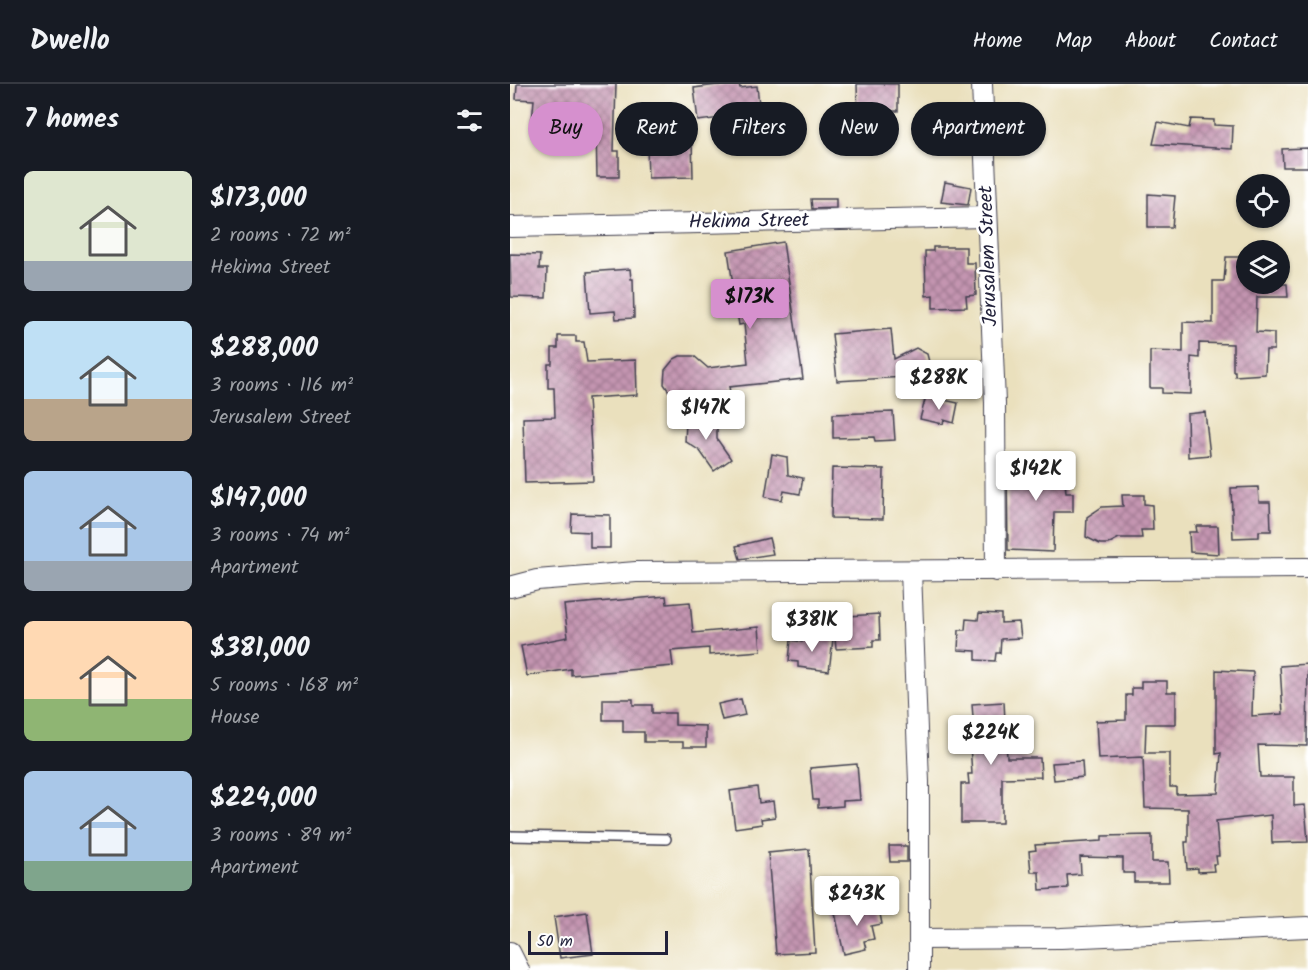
<!DOCTYPE html>
<html lang="en">
<head>
<meta charset="utf-8">
<style>
  body { margin:0; font-family:Kalam,sans-serif; background:#20242c; color:#f1f3f6; height:100vh; display:flex; flex-direction:column; font-size:22px; white-space:nowrap }
  * { box-sizing:border-box; margin:0 }
  p { font-size:20px; color:#9ea1a6 }
  .icon { flex:none; width:33px; height:33px; fill:none; stroke:currentColor; stroke-width:2; stroke-linecap:round; stroke-linejoin:round }
  .map { position:relative; flex:1; overflow:hidden }
  .drawer { display:flex; flex-direction:column; background:#171b24; width:510px }
  .drawer>* { flex:none }
  .guide { position:absolute; left:18px; top:18px; width:570px; height:54px; display:flex; gap:12px }
  .buttons { position:absolute; left:726px; top:90px; display:grid; gap:12px }
  .buttons a { display:grid; place-items:center; width:54px; height:54px; border-radius:50%; background:#171b24; box-shadow:0 2px 4px #0004; font-size:30px }
  .scale { position:absolute; left:18px; bottom:15px; width:140px; box-sizing:border-box; padding-left:6px; border:3px solid #22223b; border-top:0; font-size:16px; line-height:21px; white-space:nowrap; color:#22223b; -webkit-text-stroke:4px #fff; paint-order:stroke }
  .price { position:absolute; translate:-50% -51px; padding:0 14px; border-radius:6px; background:#fff; color:#222; font-size:20px; line-height:39px; filter:drop-shadow(0 2px 3px #0008) }
  .price::after { content:''; position:absolute; left:50%; top:36px; width:18px; height:14px; margin-left:-9px; background:inherit; clip-path:polygon(0 0,100% 0,50% 100%) }
  .price.current { background:#d690ce; color:#111 }
  ul { padding:0; list-style:none }
  li { display:flex; align-items:center; gap:18px; height:150px; padding:0 24px }
  li span { display:grid; place-items:center; flex:none; width:168px; height:120px; border-radius:9px; color:#555 }
  li>.icon { margin-inline-start:auto }
  span .icon { width:72px; height:72px; fill:#fffc; stroke-width:1 }
  li b { font-size:26px }
  h2 { display:flex; justify-content:space-between; align-items:center; height:72px; padding:0 24px; font-size:26px }
  .chip { padding:0 21px; border-radius:27px; background:#171b24; box-shadow:0 2px 4px #0004; font-size:21px; line-height:54px }
  .chip.current { background:#d690ce; color:#111 }
  header { display:flex; align-items:center; gap:36px; box-sizing:border-box; height:84px; padding:0 30px; background:#171b24; border-bottom:2px solid #363941 }
  header strong { font-size:28px }
  nav { display:flex; gap:33px; margin-inline-start:auto; font-size:21px }
  main { display:flex; flex:1; min-height:0 }
  .map>svg:first-child { display:block }
  .building { fill:url(#building-cross-hatch) }
  .lines { fill:none; stroke-linecap:round; stroke-linejoin:round }
  .service-casing { stroke:#403e4e; stroke-width:12 }
  .minor-casing { stroke:#403e4e; stroke-width:22 }
  .service { stroke:#fff; stroke-width:9 }
  .minor { stroke:#fff; stroke-width:20 }
  .labels { text-anchor:middle; dominant-baseline:central; stroke-width:5; stroke-linejoin:round; paint-order:stroke }
  .street-label { font-size:20px; fill:#22223b; stroke:#fff }
</style>
</head>
<body>
<header>
<strong>Dwello</strong>
<nav><a>Home</a><a>Map</a><a>About</a><a>Contact</a></nav>
</header>
<main>
<section class="drawer">
<h2>7 homes<svg class="icon" aria-label="filters" viewBox="0 0 24 24"><path d="M4 7h16M4 17h16"/><circle cx="9" cy="7" r="2"/><circle cx="15" cy="17" r="2"/></svg></h2>
<ul>
<li><span style="background:linear-gradient(#dfe7d0 75%,#9aa5b1 0)"><svg class="icon" aria-label="home" viewBox="0 0 24 24"><path d="M3 11l9-7 9 7M6 9v11h12V9"/></svg></span><div><b>$173,000</b><p>2 rooms · 72 m²</p><p>Hekima Street</p></div></li>
<li><span style="background:linear-gradient(#bfe0f5 65%,#b9a48a 0)"><svg class="icon" aria-label="home" viewBox="0 0 24 24"><path d="M3 11l9-7 9 7M6 9v11h12V9"/></svg></span><div><b>$288,000</b><p>3 rooms · 116 m²</p><p>Jerusalem Street</p></div></li>
<li><span style="background:linear-gradient(#a9c7e8 75%,#9aa5b1 0)"><svg class="icon" aria-label="home" viewBox="0 0 24 24"><path d="M3 11l9-7 9 7M6 9v11h12V9"/></svg></span><div><b>$147,000</b><p>3 rooms · 74 m²</p><p>Apartment</p></div></li>
<li><span style="background:linear-gradient(#ffd9b3 65%,#8fb573 0)"><svg class="icon" aria-label="home" viewBox="0 0 24 24"><path d="M3 11l9-7 9 7M6 9v11h12V9"/></svg></span><div><b>$381,000</b><p>5 rooms · 168 m²</p><p>House</p></div></li>
<li><span style="background:linear-gradient(#a9c7e8 75%,#7fa58c 0)"><svg class="icon" aria-label="home" viewBox="0 0 24 24"><path d="M3 11l9-7 9 7M6 9v11h12V9"/></svg></span><div><b>$224,000</b><p>3 rooms · 89 m²</p><p>Apartment</p></div></li>
</ul>
</section>
<div class="map">
<svg width="798" height="886" viewBox="0 0 798 886">
  <defs>
    <pattern id="building-cross-hatch" width="8" height="8" patternUnits="userSpaceOnUse" patternTransform="scale(1.5)"><rect width="8" height="8" fill="#c495b1"/><path d="M0 0l8 8M0 8l8-8" fill="none" stroke="#9f7991"/></pattern>
  </defs>
  <rect width="100%" height="100%" fill="#fff"/>
  <filter id="ink" filterUnits="userSpaceOnUse"><feTurbulence type="fractalNoise" baseFrequency=".0167" numOctaves="2"/><feDisplacementMap in="SourceGraphic" scale="12" xChannelSelector="R" yChannelSelector="G"/><feConvolveMatrix kernelMatrix="1 2 1 2 8 2 1 2 1" color-interpolation-filters="sRGB"/></filter>
  <filter id="wash" filterUnits="userSpaceOnUse"><feTurbulence type="fractalNoise" baseFrequency=".008" numOctaves="4" result="noise"/><feDisplacementMap in="SourceGraphic" scale="24" xChannelSelector="R" yChannelSelector="G"/><feGaussianBlur stdDeviation="1.35" result="paint"/><feColorMatrix in="noise" values="0 0 0 0 0 0 0 0 0 0 0 0 0 0 0 0 0 1.4 0 .05"/><feComposite in="paint" operator="in"/></filter>
  <g filter="url(#wash)">
    <rect width="100%" height="100%" fill="#eae0bd"/>
    <g id="blocks">
      <!-- building -->
      <g class="building">
        <polygon points="7,0 106,0 104,67 109,67 109,93 87,93 86,41 22,38 24,16 6,15"/>
        <polygon points="215,0 229,0 230,4 247,2 250,29 188,37 184,4"/>
        <polygon points="347,0 388,0 388,27 376,27 379,55 360,57 361,62 344,64 341,37 348,36"/>
        <polygon points="681,35 704,36 704,41 723,42 722,65 643,60 648,38 679,44"/>
        <polygon points="162,56 182,56 183,93 138,94 137,61 162,61"/>
        <polygon points="798,64 798,83 773,83 772,65"/>
        <polygon points="435,98 461,103 458,121 431,118"/>
        <polygon points="638,110 665,112 662,143 638,143"/>
        <polygon points="301,115 326,115 326,124 302,125"/>
        <polygon points="273,158 293,295 219,303 220,308 168,315 162,312 154,300 155,286 164,275 170,272 184,272 198,284 238,279 234,240 229,241 218,167"/>
        <polygon points="423,163 456,163 456,179 465,179 466,211 456,212 457,223 423,224 423,211 416,212 415,167 423,167"/>
        <polygon points="0,170 30,171 29,185 37,185 36,214 1,213"/>
        <polygon points="716,173 736,173 736,200 777,200 778,213 747,213 746,248 764,249 764,266 756,266 755,290 725,292 725,287 723,287 723,260 689,259 689,274 681,273 681,310 652,309 652,304 640,304 640,267 673,268 673,238 703,239 703,197 714,197"/>
        <polygon points="120,185 121,195 123,195 124,234 106,235 105,227 80,229 77,188"/>
        <polygon points="381,245 384,275 406,264 417,270 420,282 412,292 327,297 322,250"/>
        <polygon points="48,252 66,252 66,258 74,258 77,278 126,276 127,311 78,314 83,397 15,399 13,334 45,333 44,304 38,304 38,280 42,280 42,264 48,264"/>
        <polygon points="416,312 448,319 444,339 434,336 433,340 410,335"/>
        <polygon points="383,328 385,356 365,357 364,353 323,354 323,330"/>
        <polygon points="695,328 700,371 678,373 677,330"/>
        <polygon points="192,330 207,340 207,355 221,375 204,387 190,367 175,357 176,339"/>
        <polygon points="262,370 277,373 278,391 293,394 290,410 274,407 272,416 255,413"/>
        <polygon points="553,371 556,409 563,409 563,428 544,428 543,468 498,466 497,378 523,378 523,373"/>
        <polygon points="322,384 374,385 373,435 321,434"/>
        <polygon points="748,403 749,418 760,418 761,447 749,447 749,453 723,454 721,404"/>
        <polygon points="612,411 634,411 634,420 642,421 643,446 631,446 632,454 609,454 598,460 590,460 576,453 577,433 592,423 613,422"/>
        <polygon points="62,430 100,431 100,464 80,464 80,448 61,447"/>
        <polygon points="686,442 708,442 709,470 680,468 679,448 687,448"/>
        <polygon points="259,454 263,470 230,475 226,462"/>
        <polygon points="156,512 157,520 180,518 183,549 249,543 251,567 199,571 199,564 161,567 163,582 61,591 61,585 17,592 11,562 58,553 54,521"/>
        <polygon points="469,529 491,530 491,539 509,538 511,554 491,555 490,569 486,569 485,577 466,576 466,567 448,566 449,546 455,546 456,535 468,536"/>
        <polygon points="369,530 370,556 363,556 363,563 326,565 323,533"/>
        <polygon points="293,552 323,555 319,587 288,583 288,578 279,577 281,556 292,558"/>
        <polygon points="798,580 797,662 748,661 750,693 784,693 784,722 795,721 798,758 762,759 761,731 706,737 709,772 706,772 707,780 703,780 704,787 688,788 688,784 677,785 675,758 678,758 678,725 635,724 633,673 588,675 586,637 616,636 616,611 622,611 622,604 631,604 631,597 657,597 657,608 666,608 666,640 636,640 635,669 660,669 660,703 666,703 666,710 708,709 711,669 706,670 706,586 743,588 742,632 773,630 770,582"/>
        <polygon points="93,615 123,615 123,621 142,621 142,629 165,629 165,641 196,642 196,663 173,663 173,658 134,658 134,648 113,648 113,636 93,636"/>
        <polygon points="231,615 235,631 212,636 208,620"/>
        <polygon points="494,618 497,674 530,674 531,693 492,694 492,739 451,739 451,700 459,700 458,690 462,690 459,646 464,646 462,620"/>
        <polygon points="572,677 573,693 544,696 542,679"/>
        <polygon points="347,680 350,716 333,717 333,722 308,724 308,716 303,716 300,684"/>
        <polygon points="247,703 249,719 263,717 265,733 251,735 252,740 225,744 220,707"/>
        <polygon points="642,751 642,778 658,778 659,798 624,798 624,789 613,789 613,774 570,773 571,790 557,791 558,804 530,806 529,788 521,788 519,767 526,766 525,761 592,757 592,752"/>
        <polygon points="379,762 397,762 397,778 380,778"/>
        <polygon points="299,765 305,868 266,870 258,769"/>
        <polygon points="368,820 372,840 361,842 364,855 354,857 356,865 334,870 325,829"/>
        <polygon points="77,828 83,870 50,874 44,833"/>
      </g>
    </g>
  </g>
  <g filter="url(#ink)">
    <use href="#blocks" fill-opacity="0" stroke="#403e4e" stroke-width="1.5"/>
    <g class="lines">
      <!-- service casing -->
      <g class="service-casing">
        <polyline id="service" points="0,752 156,755"/>
      </g>
      <!-- minor casing -->
      <g class="minor-casing">
        <g id="minor">
          <polyline points="472,0 485,319 486,487"/>
          <polyline points="0,143 477,133"/>
          <polyline points="401,487 409,698 409,886"/>
          <polyline points="0,503 27,496 126,488 798,484"/>
          <polyline points="410,855 551,854 798,843"/>
          <polyline points="0,868 9,886"/>
        </g>
      </g>
      <!-- service -->
      <use href="#service" class="service"/>
      <!-- minor -->
      <use href="#minor" class="minor"/>
    </g>
  </g>
  <g class="labels">
    <!-- street labels -->
    <g class="street-label">
      <text transform="translate(239 138) rotate(-1)">Hekima Street</text>
      <text transform="translate(479 172) rotate(-92)">Jerusalem Street</text>
    </g>
  </g>
</svg>
<div class="buttons">
<a><svg class="icon" aria-label="locate" viewBox="0 0 24 24"><circle cx="12" cy="12" r="6"/><path d="M12 2v4M12 18v4M2 12h4M18 12h4"/></svg></a>
<a><svg class="icon" aria-label="layers" viewBox="0 0 24 24"><path d="M12 4l9 5-9 5-9-5zM3 14l9 5 9-5"/></svg></a>
</div>
<div class="scale">50 m</div>
<b class="price current" style="left:240px;top:246px">$173K</b>
<b class="price" style="left:429px;top:327px">$288K</b>
<b class="price" style="left:196px;top:357px">$147K</b>
<b class="price" style="left:526px;top:418px">$142K</b>
<b class="price" style="left:302px;top:569px">$381K</b>
<b class="price" style="left:481px;top:682px">$224K</b>
<b class="price" style="left:347px;top:843px">$243K</b>
<div class="guide">
<a class="chip current">Buy</a>
<a class="chip">Rent</a>
<a class="chip">Filters</a>
<a class="chip">New</a>
<a class="chip">Apartment</a>
</div>
</div>
</main>
</body>
</html>
